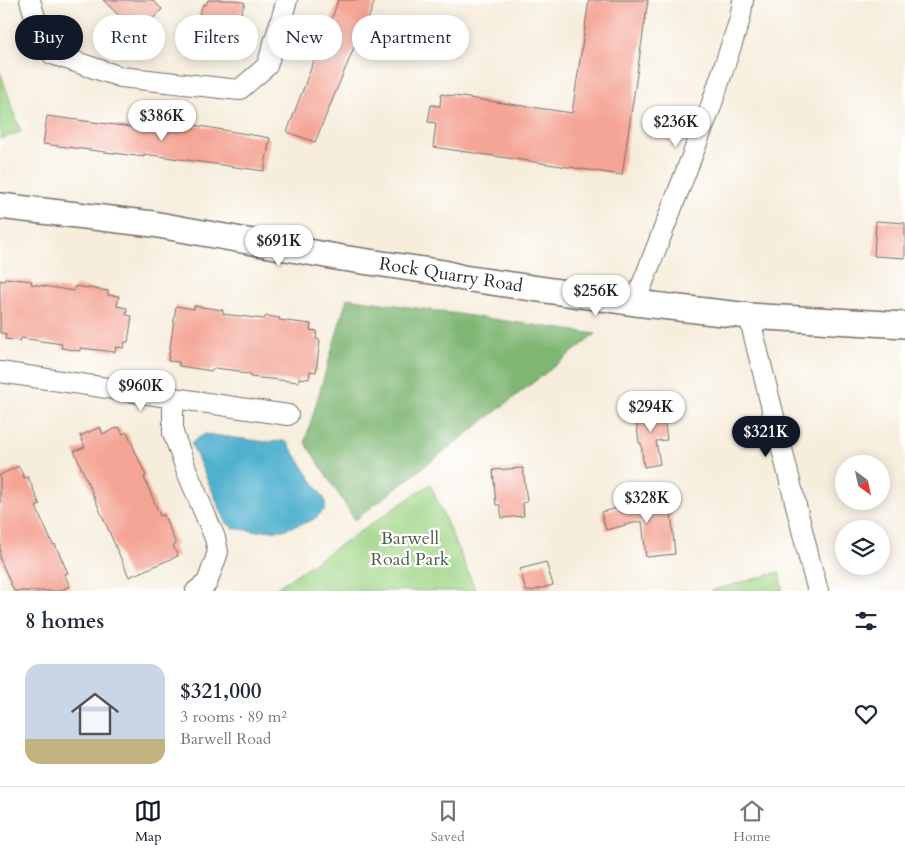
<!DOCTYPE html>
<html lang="en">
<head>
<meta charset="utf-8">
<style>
  body { margin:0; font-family:Cardo,serif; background:#f2f2f3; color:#1f2937; height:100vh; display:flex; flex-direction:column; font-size:19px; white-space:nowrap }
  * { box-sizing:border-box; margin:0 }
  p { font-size:16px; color:#747a83 }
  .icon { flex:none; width:28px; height:28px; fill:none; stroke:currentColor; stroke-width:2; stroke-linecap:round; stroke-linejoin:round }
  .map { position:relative; height:591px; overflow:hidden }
  .details { display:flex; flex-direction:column; background:#fff; flex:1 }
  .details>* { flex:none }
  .banner { position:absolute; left:15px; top:15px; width:500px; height:45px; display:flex; gap:10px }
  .needle { width:32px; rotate:147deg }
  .tools { position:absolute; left:835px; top:455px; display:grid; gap:10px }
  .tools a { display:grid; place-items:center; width:55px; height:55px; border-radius:50%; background:#fff; box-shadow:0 2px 12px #0003; font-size:25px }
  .price { position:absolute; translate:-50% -42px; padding:0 11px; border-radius:18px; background:#fff; color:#222; font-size:16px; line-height:32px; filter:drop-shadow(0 1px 2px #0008) }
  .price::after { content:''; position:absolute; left:50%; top:30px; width:15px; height:11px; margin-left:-8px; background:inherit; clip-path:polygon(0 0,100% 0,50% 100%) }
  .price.current { background:#111827; color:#fff }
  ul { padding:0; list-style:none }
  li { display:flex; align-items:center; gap:15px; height:125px; padding:0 25px }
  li+li { border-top:1px solid #e0e1e3 }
  li span { display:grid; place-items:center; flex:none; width:140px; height:100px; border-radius:15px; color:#555 }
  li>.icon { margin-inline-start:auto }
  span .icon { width:60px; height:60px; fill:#fffc; stroke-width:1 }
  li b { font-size:21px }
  h2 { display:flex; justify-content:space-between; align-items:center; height:60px; padding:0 25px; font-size:21px }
  .pill { padding:0 18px; border-radius:22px; background:#fff; box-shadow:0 2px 12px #0003; font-size:18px; line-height:45px }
  .pill.current { background:#111827; color:#fff }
  .tab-bar { display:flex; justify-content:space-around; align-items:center; height:70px; border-top:1px solid #e0e1e3; background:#fff; font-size:14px; color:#747a83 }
  .tab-bar a { display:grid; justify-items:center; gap:2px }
  .tab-bar .current { color:#111827 }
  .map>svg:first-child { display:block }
  .green { fill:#9ed485; stroke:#648058 }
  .forest { fill:#7eb672; stroke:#54704e }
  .water { fill:#4fb1ce; stroke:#3d6e7c }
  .building { fill:#f4a595 }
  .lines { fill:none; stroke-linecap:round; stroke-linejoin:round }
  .minor-casing { stroke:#726f69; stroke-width:22 }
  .major-casing { stroke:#726f69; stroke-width:28 }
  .minor { stroke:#fff; stroke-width:20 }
  .major { stroke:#fff; stroke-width:25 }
  .labels { text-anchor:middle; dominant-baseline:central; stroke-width:4.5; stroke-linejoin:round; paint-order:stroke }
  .street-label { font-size:18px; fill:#2b2b2b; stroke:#fff }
  .park-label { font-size:18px; fill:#4e5e46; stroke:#fff }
</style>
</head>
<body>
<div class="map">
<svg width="905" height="591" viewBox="0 0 905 591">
  <rect width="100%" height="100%" fill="#fff"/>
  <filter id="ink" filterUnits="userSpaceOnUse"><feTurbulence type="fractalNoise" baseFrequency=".02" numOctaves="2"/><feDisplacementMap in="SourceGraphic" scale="10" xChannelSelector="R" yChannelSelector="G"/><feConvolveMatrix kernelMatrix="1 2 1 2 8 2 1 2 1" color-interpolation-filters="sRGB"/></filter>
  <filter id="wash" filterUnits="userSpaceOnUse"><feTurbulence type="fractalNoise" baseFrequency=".0096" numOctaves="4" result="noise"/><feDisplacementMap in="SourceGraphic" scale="20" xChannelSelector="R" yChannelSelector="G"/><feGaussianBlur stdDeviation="1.12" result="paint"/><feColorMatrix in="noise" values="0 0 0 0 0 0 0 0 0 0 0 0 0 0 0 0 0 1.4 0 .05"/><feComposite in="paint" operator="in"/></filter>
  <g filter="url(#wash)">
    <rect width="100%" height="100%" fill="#f6eddb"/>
    <!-- green -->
    <g class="green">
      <polygon points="0,72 21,132 0,139"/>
      <polygon points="430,484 476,591 272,591"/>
      <polygon points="779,572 783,591 710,591"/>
    </g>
    <!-- forest -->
    <polygon class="forest" points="347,298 596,334 355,520 305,442"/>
    <!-- water -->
    <polygon class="water" points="205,434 266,442 286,441 325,500 325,509 313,520 283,530 254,531 233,528 226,522 191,443"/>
    <g id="blocks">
      <!-- building -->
      <g class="building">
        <polygon points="103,0 152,0 162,9 138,34"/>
        <polygon points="208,0 235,0 245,3 239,18 236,17 225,49 191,37 203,4 206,5"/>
        <polygon points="338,0 375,0 363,34 360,33 315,142 287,132 322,39 325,40"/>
        <polygon points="589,0 648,0 622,175 433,147 436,123 428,122 431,105 440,106 441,94 572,113"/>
        <polygon points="47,116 169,132 171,121 270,138 264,171 144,154 144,157 43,144"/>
        <polygon points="876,221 905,223 905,258 874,256"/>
        <polygon points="5,278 32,281 31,284 74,291 75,286 108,291 108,295 119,296 117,306 127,308 126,315 132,316 128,342 125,342 124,348 116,347 115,352 80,348 80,351 61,348 62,344 21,338 20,341 5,339 6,334 0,333 0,280 4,281"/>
        <polygon points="176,306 194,309 194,306 209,308 223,310 223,314 264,319 266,316 280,318 279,320 311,324 310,330 317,331 316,339 320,340 316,372 310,371 309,379 299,378 299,382 250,377 250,374 239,373 239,371 214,368 212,371 179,366 179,362 168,361"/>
        <polygon points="663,407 667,440 656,441 660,464 644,467 641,443 639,443 635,410"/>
        <polygon points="100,427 103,434 119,427 123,434 127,432 146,476 144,477 160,516 164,515 176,544 173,546 178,556 129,577 74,451 85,447 80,436"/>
        <polygon points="19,466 24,478 28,477 40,505 36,507 53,545 55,544 68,573 64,574 70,586 59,591 14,591 0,559 0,475"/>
        <polygon points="523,468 527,502 523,503 524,516 502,518 500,505 496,505 493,470"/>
        <polygon points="665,495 667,513 671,512 675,554 646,557 642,521 606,530 601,512 640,503 640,497"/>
        <polygon points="546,562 553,585 531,591 526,591 520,569"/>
      </g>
    </g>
  </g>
  <g filter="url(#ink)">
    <use href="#blocks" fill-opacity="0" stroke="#726f69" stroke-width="1"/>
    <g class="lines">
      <!-- minor casing -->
      <g class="minor-casing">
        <g id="minor">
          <polyline points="30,0 35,17 52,54 121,77 239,90 267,66 287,0"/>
          <polyline points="635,303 709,112 740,19 743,0"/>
          <polyline points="749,316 810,562 818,591"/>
          <polyline points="0,372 288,415"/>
          <polyline points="173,399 173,433 188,474 215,538 218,552 207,583 196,591"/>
        </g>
      </g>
      <!-- major casing -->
      <g class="major-casing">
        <polyline id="major" points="0,206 153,224 342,258 444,273 463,278 635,303 749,316 905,325"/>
      </g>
      <!-- minor -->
      <use href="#minor" class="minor"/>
      <!-- major -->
      <use href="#major" class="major"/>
    </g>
  </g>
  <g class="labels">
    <!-- street labels -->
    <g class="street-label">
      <text transform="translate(451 275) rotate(9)">Rock Quarry Road</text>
    </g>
    <!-- park labels -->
    <g class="park-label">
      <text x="410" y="538">Barwell<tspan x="410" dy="21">Road Park</tspan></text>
    </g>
  </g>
</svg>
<div class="tools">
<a><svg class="needle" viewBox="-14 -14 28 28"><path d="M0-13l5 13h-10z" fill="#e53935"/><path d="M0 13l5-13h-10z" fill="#747a83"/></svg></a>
<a><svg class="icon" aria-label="layers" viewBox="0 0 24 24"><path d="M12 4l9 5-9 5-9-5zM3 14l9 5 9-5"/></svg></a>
</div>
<b class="price" style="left:162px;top:142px">$386K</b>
<b class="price" style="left:676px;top:148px">$236K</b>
<b class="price" style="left:279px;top:267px">$691K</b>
<b class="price" style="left:596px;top:317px">$256K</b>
<b class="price" style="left:141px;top:412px">$960K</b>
<b class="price" style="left:651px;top:433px">$294K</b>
<b class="price current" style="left:766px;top:458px">$321K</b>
<b class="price" style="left:647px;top:524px">$328K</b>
<div class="banner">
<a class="pill current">Buy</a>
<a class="pill">Rent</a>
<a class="pill">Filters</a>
<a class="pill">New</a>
<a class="pill">Apartment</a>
</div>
</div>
<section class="details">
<h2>8 homes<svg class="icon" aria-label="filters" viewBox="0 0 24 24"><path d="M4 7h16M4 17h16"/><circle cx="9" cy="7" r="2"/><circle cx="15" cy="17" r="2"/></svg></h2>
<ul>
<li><span style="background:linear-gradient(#c9d6e8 75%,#c2b280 0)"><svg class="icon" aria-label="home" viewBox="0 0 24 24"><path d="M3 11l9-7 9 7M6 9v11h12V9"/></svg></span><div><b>$321,000</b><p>3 rooms · 89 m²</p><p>Barwell Road</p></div><svg class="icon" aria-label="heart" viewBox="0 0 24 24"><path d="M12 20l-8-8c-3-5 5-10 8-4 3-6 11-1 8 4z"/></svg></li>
</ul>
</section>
<nav class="tab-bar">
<a class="current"><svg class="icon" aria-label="map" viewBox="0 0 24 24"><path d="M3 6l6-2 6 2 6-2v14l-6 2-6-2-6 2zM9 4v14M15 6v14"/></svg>Map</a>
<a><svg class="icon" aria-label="saved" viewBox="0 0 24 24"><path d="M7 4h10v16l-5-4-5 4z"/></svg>Saved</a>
<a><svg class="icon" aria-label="home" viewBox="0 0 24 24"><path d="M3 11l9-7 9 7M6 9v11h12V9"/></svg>Home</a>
</nav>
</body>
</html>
